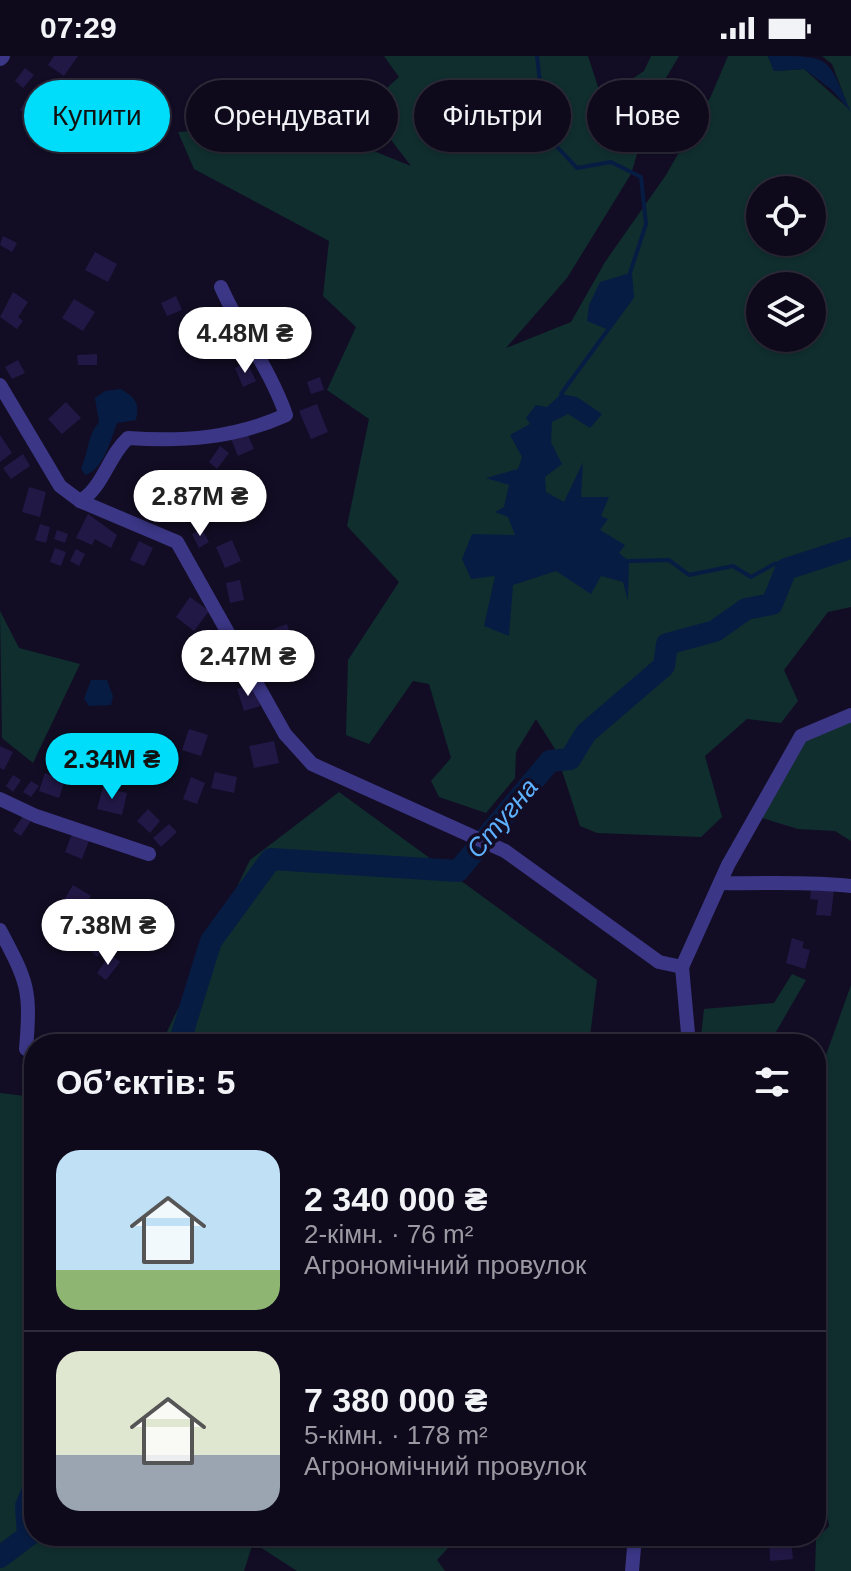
<!DOCTYPE html>
<html lang="uk">
<head>
<meta charset="utf-8">
<style>
  body { margin:0; font-family:Arial,sans-serif; background:#171324; color:#f1f3f6; height:100vh; display:flex; flex-direction:column; font-size:30px; white-space:nowrap }
  * { box-sizing:border-box; margin:0 }
  p { font-size:26px; color:#9b9aa3 }
  .icon { flex:none; width:44px; height:44px; fill:none; stroke:currentColor; stroke-width:2; stroke-linecap:round; stroke-linejoin:round }
  .map { position:relative; flex:1; overflow:hidden }
  .sheet { position:absolute; left:24px; top:978px; width:802px; height:512px; display:flex; flex-direction:column; background:#0e0a1b; border-radius:32px; box-shadow:0 2px 6px #0004,0 0 0 2px #2e2b3a }
  .sheet>* { flex:none }
  .hud { position:absolute; left:24px; top:24px; width:804px; height:72px; display:flex; gap:16px }
  .fabs { position:absolute; left:746px; top:120px; display:grid; gap:16px }
  .fabs a { display:grid; place-items:center; width:80px; height:80px; border-radius:50%; background:#0e0a1b; box-shadow:0 2px 6px #0004,0 0 0 2px #2e2b3a; font-size:40px }
  .price { position:absolute; translate:-50% -68px; padding:0 18px; border-radius:28px; background:#fff; color:#222; font-size:26px; line-height:52px; filter:drop-shadow(0 2px 4px #0008) }
  .price::after { content:''; position:absolute; left:50%; top:48px; width:24px; height:18px; margin-left:-12px; background:inherit; clip-path:polygon(0 0,100% 0,50% 100%) }
  .price.on { background:#00ddfb; color:#111 }
  ul { padding:0; list-style:none }
  li { display:flex; align-items:center; gap:24px; height:200px; padding:0 32px }
  li+li { border-top:2px solid #2e2b3a }
  li span { display:grid; place-items:center; flex:none; width:224px; height:160px; border-radius:24px; color:#555 }
  li>.icon { margin-inline-start:auto }
  span .icon { width:96px; height:96px; fill:#fffc; stroke-width:1 }
  li b { font-size:34px }
  h2 { display:flex; justify-content:space-between; align-items:center; height:96px; padding:0 32px; font-size:34px }
  .tag { padding:0 28px; border-radius:36px; background:#0e0a1b; box-shadow:0 2px 6px #0004,0 0 0 2px #2e2b3a; font-size:28px; line-height:72px }
  .tag.on { background:#00ddfb; color:#111 }
  .status { display:flex; justify-content:space-between; align-items:center; height:56px; padding:0 40px; background:#0e0a1b; direction:ltr }
  .status svg { height:22px; fill:currentColor }
  .map>svg:first-child { display:block }
  .green { fill:#102e2e; fill-rule:evenodd }
  .water { fill:#071c43 }
  .lines { fill:none; stroke-linecap:round; stroke-linejoin:round }
  .stream { stroke:#071c43; stroke-width:4 }
  .river { stroke:#071c43; stroke-width:22 }
  .building { fill:#221846 }
  .minor { stroke:#3b3685; stroke-width:14 }
  .tertiary { stroke:#3b3685; stroke-width:16 }
  .labels { text-anchor:middle; dominant-baseline:central; stroke-width:7; stroke-linejoin:round; paint-order:stroke }
  .water-label { font-size:26px; font-style:italic; fill:#5eb1ff; stroke:#120d24 }
</style>
</head>
<body>
<div class="status"><b>07:29</b><svg viewBox="0 0 49 12"><path d="M0 12V9h3v3zM5 12V6h3v6zM10 12V3h3v9zM15 12V0h3v12zM26 1h20v11H26zM47 4h2v5h-2z"/></svg></div>
<div class="map">
<svg width="851" height="1515" viewBox="0 0 851 1515">
  <rect width="100%" height="100%" fill="#120d24"/>
  <!-- green -->
  <g class="green">
    <path d="M384,0H588L602,43L644,15L651,0H679L654,42L631,118L567,222L506,292L571,266L605,206L666,119L711,40L728,0H768L774,15L804,13L849,53L832,8L822,0H851V551L828,556L784,614L798,645L781,667L747,663L705,700L722,761L701,781L597,777L580,770L555,693L536,663L516,696L515,722L486,757L439,741L431,725L451,702L429,628L413,625L369,688L346,679L348,604L399,526L347,470L369,363L327,334L356,271L323,240L329,185L194,113L178,76L217,74L241,61L302,53L316,72L411,110L366,51L399,21ZM760,134H812V186H760ZM760,230H812V282H760Z"/>
    <polygon points="0,555 19,592 80,608 33,707 2,682"/>
    <polygon points="851,664 851,785 835,775 798,773 762,762 805,684"/>
    <polygon points="339,736 597,924 589,988 161,988 250,804"/>
    <polygon points="792,918 806,924 769,988 700,988 704,953 774,947"/>
    <polygon points="851,929 851,1515 815,1515 816,1483 829,1470 826,1450 816,1451 816,1027"/>
    <polygon points="0,1037 34,1041 34,1480 255,1480 244,1515 0,1515"/>
    <polygon points="298,1480 459,1480 437,1504 445,1515 297,1515 260,1491"/>
  </g>
  <!-- water -->
  <g class="water">
    <path d="M768,0C833,0 827,0 851,56L832,34L804,13L774,15Z"/>
    <polygon points="630,217 632,241 609,274 587,265 589,249 600,226"/>
    <path d="M121,333C135,342 140,346 136,364L117,367C111,384 103,414 85,419L81,412C89,396 87,380 99,366L95,342L105,335Z"/>
    <polygon points="561,338 577,341 602,358 590,372 568,358 552,366 551,386 562,408 545,421 546,436 564,446 583,406 581,441 609,441 601,460 608,463 600,474 625,489 619,497 629,505 628,545 623,526 601,520 591,538 556,515 513,529 509,580 484,570 495,520 471,523 462,503 472,478 515,479 508,461 495,456 504,451 509,429 486,422 518,413 522,401 510,379 530,368 526,362 536,349 547,351"/>
    <polygon points="91,624 107,624 113,640 111,649 89,650 84,643"/>
  </g>
  <g class="lines">
    <!-- stream -->
    <g class="stream">
      <polyline points="537,0 546,79 577,112 611,106 641,121 646,168 630,217 632,241 561,338"/>
      <polyline points="629,505 669,504 689,519 733,510 751,521 776,507 786,513"/>
    </g>
    <!-- river -->
    <g class="river">
      <polyline points="192,988 182,978 211,885 271,803 458,815 550,705 570,703 586,677 664,610 667,588 715,575 746,553 772,548 786,513 851,492"/>
      <polyline points="0,1501 28,1480 26,1450 34,1431"/>
    </g>
  </g>
  <!-- building -->
  <g class="building">
    <polygon points="54,0 78,0 64,20 48,9"/>
    <polygon points="25,12 34,19 23,32 15,25"/>
    <polygon points="31,35 41,41 30,60 20,54"/>
    <polygon points="3,180 17,187 12,196 0,189"/>
    <polygon points="95,196 117,208 108,226 85,214"/>
    <polygon points="13,236 28,246 18,261 23,265 17,273 0,261"/>
    <polygon points="176,240 182,254 167,260 161,247"/>
    <polygon points="74,243 95,256 83,275 62,262"/>
    <polygon points="97,298 97,309 78,309 77,299"/>
    <polygon points="18,304 25,317 12,323 5,311"/>
    <polygon points="247,306 256,325 243,331 235,312"/>
    <polygon points="320,321 324,334 311,338 307,326"/>
    <polygon points="66,346 81,362 62,378 48,363"/>
    <polygon points="317,348 328,376 311,383 299,355"/>
    <polygon points="247,377 254,393 238,400 231,383"/>
    <polygon points="0,379 12,397 0,406"/>
    <polygon points="220,390 229,397 217,413 209,406"/>
    <polygon points="23,398 30,410 11,423 3,412"/>
    <polygon points="183,428 193,430 189,447 179,445"/>
    <polygon points="151,429 165,430 164,445 151,444"/>
    <polygon points="29,431 46,436 40,461 22,456"/>
    <polygon points="234,440 239,458 224,462 220,443"/>
    <polygon points="88,458 117,479 111,492 95,483 92,489 76,482"/>
    <polygon points="40,468 50,471 46,487 35,484"/>
    <polygon points="202,473 209,486 199,492 192,478"/>
    <polygon points="57,474 68,478 65,487 54,483"/>
    <polygon points="232,484 241,505 225,512 216,491"/>
    <polygon points="139,485 153,492 144,510 130,504"/>
    <polygon points="55,492 66,496 61,510 50,506"/>
    <polygon points="76,493 85,498 79,510 70,505"/>
    <polygon points="240,524 244,544 230,547 226,527"/>
    <polygon points="190,541 209,555 194,575 176,561"/>
    <polygon points="287,568 292,584 276,590 271,574"/>
    <polygon points="238,602 245,616 225,625 218,610"/>
    <polygon points="253,628 260,650 244,655 237,633"/>
    <polygon points="189,673 208,679 201,700 182,694"/>
    <polygon points="274,685 279,707 254,712 249,690"/>
    <polygon points="0,690 13,696 4,714 0,712"/>
    <polygon points="215,716 237,721 234,737 211,732"/>
    <polygon points="45,717 65,724 59,742 39,735"/>
    <polygon points="13,719 21,724 13,736 6,730"/>
    <polygon points="191,721 205,727 197,748 183,743"/>
    <polygon points="31,725 39,730 31,741 23,736"/>
    <polygon points="103,731 127,737 122,759 97,753"/>
    <polygon points="148,753 160,765 150,777 137,765"/>
    <polygon points="23,760 31,765 21,780 13,775"/>
    <polygon points="169,768 177,776 161,791 153,782"/>
    <polygon points="73,775 90,782 82,803 65,796"/>
    <polygon points="73,829 91,840 80,858 62,847"/>
    <polygon points="811,832 834,834 831,860 816,859 818,844 810,843"/>
    <polygon points="104,847 109,855 96,863 91,855"/>
    <polygon points="91,881 104,894 97,901 84,889"/>
    <polygon points="792,882 804,886 802,892 810,894 805,913 786,907"/>
    <polygon points="110,898 120,906 106,924 97,917"/>
    <polygon points="66,978 66,988 49,988 49,979"/>
    <polygon points="647,1480 667,1480 665,1491 645,1487"/>
    <polygon points="791,1484 793,1503 770,1505 769,1485"/>
  </g>
  <g class="lines">
    <!-- minor -->
    <g class="minor">
      <polyline points="0,329 60,430 80,445 177,486 285,678 312,708 505,795 659,906 682,911"/>
      <path d="M80,445C103,432 108,400 128,382C184,386 235,382 286,359C270,313 241,276 221,231"/>
      <polyline points="0,743 36,760 149,798"/>
      <path d="M720,827C764,828 808,825 851,830"/>
      <path d="M0,874C28,927 31,933 26,993"/>
      <polyline points="682,911 728,809 801,680 851,659"/>
      <polyline points="682,911 689,988"/>
      <polyline points="632,1515 635,1480"/>
    </g>
    <!-- tertiary -->
    <polyline class="tertiary" points="0,2 2,0"/>
  </g>
  <g class="labels">
    <!-- water labels -->
    <g class="water-label">
      <text transform="translate(502 762) rotate(-50)">Стугна</text>
    </g>
  </g>
</svg>
<div class="fabs">
<a><svg class="icon" aria-label="locate" viewBox="0 0 24 24"><circle cx="12" cy="12" r="6"/><path d="M12 2v4M12 18v4M2 12h4M18 12h4"/></svg></a>
<a><svg class="icon" aria-label="layers" viewBox="0 0 24 24"><path d="M12 4l9 5-9 5-9-5zM3 14l9 5 9-5"/></svg></a>
</div>
<b class="price" style="left:245px;top:319px">4.48M ₴</b>
<b class="price" style="left:200px;top:482px">2.87M ₴</b>
<b class="price" style="left:248px;top:642px">2.47M ₴</b>
<b class="price on" style="left:112px;top:745px">2.34M ₴</b>
<b class="price" style="left:108px;top:911px">7.38M ₴</b>
<div class="hud">
<a class="tag on">Купити</a>
<a class="tag">Орендувати</a>
<a class="tag">Фільтри</a>
<a class="tag">Нове</a>
</div>
<section class="sheet">
<h2>Об’єктів: 5<svg class="icon" aria-label="filters" viewBox="0 0 24 24"><path d="M4 7h16M4 17h16"/><circle cx="9" cy="7" r="2"/><circle cx="15" cy="17" r="2"/></svg></h2>
<ul>
<li><span style="background:linear-gradient(#bfe0f5 75%,#8fb573 0)"><svg class="icon" aria-label="home" viewBox="0 0 24 24"><path d="M3 11l9-7 9 7M6 9v11h12V9"/></svg></span><div><b>2 340 000 ₴</b><p>2-кімн. · 76 m²</p><p>Агрономічний провулок</p></div></li>
<li><span style="background:linear-gradient(#dfe7d0 65%,#9aa5b1 0)"><svg class="icon" aria-label="home" viewBox="0 0 24 24"><path d="M3 11l9-7 9 7M6 9v11h12V9"/></svg></span><div><b>7 380 000 ₴</b><p>5-кімн. · 178 m²</p><p>Агрономічний провулок</p></div></li>
</ul>
</section>
</div>
</body>
</html>
